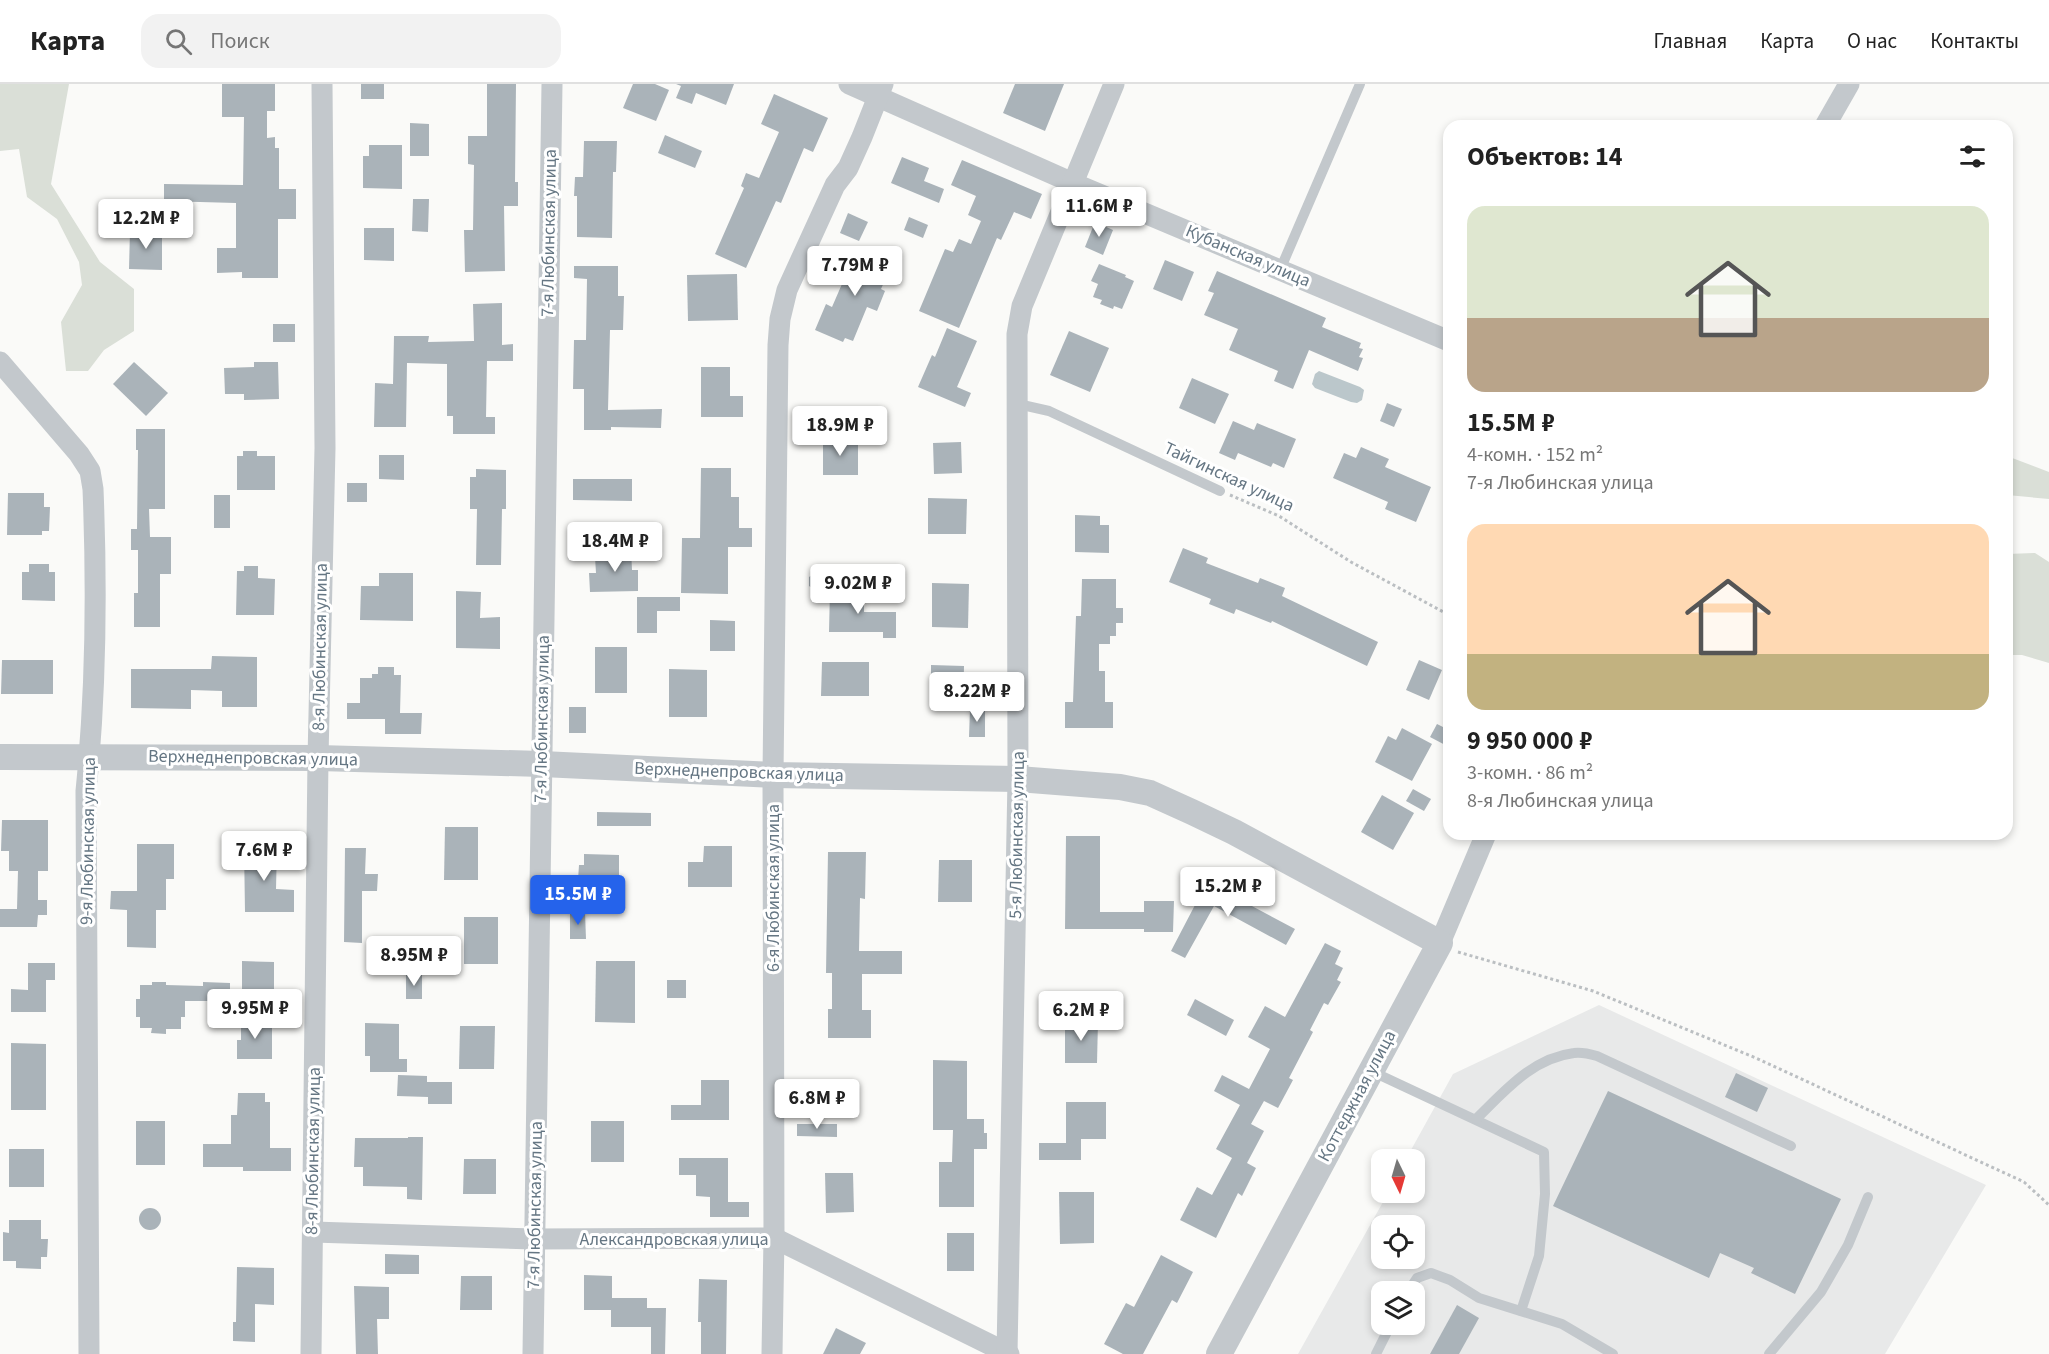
<!DOCTYPE html>
<html lang="ru">
<head>
<meta charset="utf-8">
<style>
  body { margin:0; font-family:"Source Sans 3",sans-serif; background:#f2f2f2; color:#222; height:100vh; display:flex; flex-direction:column; font-size:22px; white-space:nowrap }
  * { box-sizing:border-box; margin:0 }
  p { font-size:20px; color:#767676 }
  .icon { flex:none; width:33px; height:33px; fill:none; stroke:currentColor; stroke-width:2; stroke-linecap:round; stroke-linejoin:round }
  .map { position:relative; flex:1; overflow:hidden }
  .details { position:absolute; left:1443px; top:36px; width:570px; height:720px; display:flex; flex-direction:column; background:#fff; border-radius:18px; box-shadow:0 3px 9px #0003 }
  .details>* { flex:none }
  .needle { width:39px; rotate:175deg }
  .buttons { position:absolute; left:1371px; top:1065px; display:grid; gap:12px }
  .buttons a { display:grid; place-items:center; width:54px; height:54px; border-radius:12px; background:#fff; box-shadow:0 3px 9px #0003; font-size:30px }
  .price { position:absolute; translate:-50% -51px; padding:0 14px; border-radius:6px; background:#fff; color:#222; font-size:20px; line-height:39px; filter:drop-shadow(0 2px 3px #0008) }
  .price::after { content:''; position:absolute; left:50%; top:36px; width:18px; height:14px; margin-left:-9px; background:inherit; clip-path:polygon(0 0,100% 0,50% 100%) }
  .price.selected { background:#2563eb; color:#fff }
  ul { padding:0; list-style:none }
  li { display:grid; align-content:center; gap:12px; height:318px; padding:0 24px }
  li span { display:grid; place-items:center; height:186px; border-radius:18px; color:#555 }
  li>.icon { margin-inline-start:auto }
  span .icon { width:108px; height:108px; fill:#fffc; stroke-width:1 }
  li b { font-size:26px }
  h2 { display:flex; justify-content:space-between; align-items:center; height:72px; padding:0 24px; font-size:26px }
  header { display:flex; align-items:center; gap:36px; box-sizing:border-box; height:84px; padding:0 30px; background:#fff; border-bottom:2px solid #e0e0e0 }
  header strong { font-size:28px }
  nav { display:flex; gap:33px; margin-inline-start:auto; font-size:21px }
  .search { width:420px; height:54px; background:#f2f2f2; display:flex; align-items:center; gap:15px; box-sizing:border-box; padding:0 21px; border-radius:18px; color:#767676; font-size:22px }
  .map>svg:first-child { display:block }
  .built { fill:#e8e9e9; fill-rule:evenodd }
  .green { fill:#dadfd7 }
  .water { fill:#bbc7cb }
  .building { fill:#aab3b9 }
  .lines { fill:none; stroke-linecap:round; stroke-linejoin:round }
  .path { stroke:#bbbfc2; stroke-width:3; stroke-dasharray:3 3; stroke-linecap:butt }
  .service { stroke:#c3c8cc; stroke-width:10 }
  .minor { stroke:#c3c8cc; stroke-width:21 }
  .tertiary { stroke:#c3c8cc; stroke-width:26 }
  .labels { text-anchor:middle; dominant-baseline:central; stroke-width:6; stroke-linejoin:round; paint-order:stroke }
  .street-label { font-size:18px; fill:#657683; stroke:#fff }
</style>
</head>
<body>
<header>
<strong>Карта</strong>
<div class="search"><svg class="icon" aria-label="search" viewBox="0 0 24 24"><circle cx="10" cy="10" r="6"/><path d="M15 15l6 6"/></svg>Поиск</div>
<nav><a>Главная</a><a>Карта</a><a>О нас</a><a>Контакты</a></nav>
</header>
<div class="map">
<svg width="2049" height="1270" viewBox="0 0 2049 1270">
  <rect width="100%" height="100%" fill="#fafaf8"/>
  <!-- built -->
  <path class="built" d="M1599,921L1986,1101L1885,1270H1298L1388,1109L1414,1108V1076L1406,1075L1453,990ZM1382,1142H1414V1174H1382ZM1382,1208H1414V1240H1382Z"/>
  <!-- green -->
  <g class="green">
    <polygon points="0,0 69,0 51,100 100,178 134,205 134,247 104,266 88,287 66,287 61,238 82,201 79,178 57,135 27,113 19,65 0,67"/>
    <polygon points="2007,372 2049,388 2049,415 2007,411"/>
    <polygon points="2035,469 2049,478 2049,579 2022,571 2007,571 2007,470"/>
  </g>
  <!-- water -->
  <polygon class="water" points="1319,287 1360,303 1364,306 1362,316 1357,319 1351,318 1315,304 1312,300 1315,290"/>
  <!-- building -->
  <g class="building">
    <polygon points="222,0 275,0 275,27 267,27 267,54 275,53 275,64 279,64 279,105 296,105 296,135 278,135 278,194 242,194 242,188 217,189 217,164 236,164 236,119 164,117 164,100 243,101 244,33 222,33"/>
    <rect x="361" y="0" width="23" height="15"/>
    <polygon points="487,0 516,0 515,98 518,98 518,122 504,122 505,187 465,188 464,146 473,146 474,81 468,80 468,52 487,52"/>
    <polygon points="633,0 655,0 669,6 656,37 623,24"/>
    <polygon points="676,0 734,0 726,21 696,9 692,20 676,14 681,2"/>
    <polygon points="1015,0 1064,0 1045,47 1003,29"/>
    <polygon points="774,10 828,34 813,68 804,64 781,119 776,117 746,184 715,170 744,104 741,102 746,89 759,94 779,48 761,40"/>
    <polygon points="410,39 429,40 429,72 410,72"/>
    <polygon points="665,51 702,67 695,84 658,69"/>
    <polygon points="584,57 617,57 616,88 613,88 612,154 577,153 577,112 574,112 575,93 583,93"/>
    <polygon points="369,61 402,61 402,105 363,104 363,72 369,72"/>
    <polygon points="902,73 929,84 924,97 944,105 939,119 891,99"/>
    <polygon points="962,76 1042,110 1031,135 1014,128 1001,156 997,154 959,244 919,227 945,165 953,168 959,155 971,160 981,137 968,131 976,112 951,101"/>
    <polygon points="413,115 429,115 428,148 412,147"/>
    <polygon points="111,120 126,121 125,141 111,141"/>
    <polygon points="848,129 868,138 859,157 840,149"/>
    <polygon points="909,133 928,141 923,154 904,146"/>
    <polygon points="1095,138 1113,146 1103,171 1085,163"/>
    <polygon points="364,144 394,144 394,177 364,176"/>
    <polygon points="130,147 162,147 162,186 129,185"/>
    <polygon points="858,163 886,175 883,182 890,185 881,205 885,207 877,227 867,223 853,257 845,254 843,258 815,246 826,220 832,223"/>
    <polygon points="1165,176 1194,188 1182,217 1153,205"/>
    <polygon points="1099,180 1126,191 1125,193 1134,197 1122,225 1114,222 1113,225 1100,220 1102,216 1093,213 1098,200 1091,197"/>
    <polygon points="574,182 618,182 618,212 624,212 623,246 610,246 608,326 662,325 661,344 611,343 611,346 584,346 584,305 573,305 574,256 586,256 587,195 574,194"/>
    <polygon points="1217,187 1326,234 1322,243 1361,259 1359,264 1363,265 1359,273 1363,274 1358,287 1309,266 1293,305 1274,297 1278,287 1229,266 1238,245 1204,231 1214,209 1208,207"/>
    <polygon points="737,190 738,236 688,237 687,191"/>
    <polygon points="502,219 502,261 513,260 513,277 487,277 486,333 495,333 495,350 453,350 453,332 447,332 447,280 407,279 406,343 374,343 375,299 393,300 394,252 429,252 428,258 474,257 473,220"/>
    <rect x="273" y="240" width="22" height="18"/>
    <polygon points="947,244 977,257 957,303 971,309 965,323 918,303 932,271 935,273"/>
    <polygon points="1069,247 1109,264 1090,308 1050,291"/>
    <polygon points="134,278 168,309 146,332 113,300"/>
    <polygon points="254,278 278,278 279,315 244,316 244,310 225,310 224,284 254,283"/>
    <polygon points="701,283 730,283 730,312 743,312 743,333 701,333"/>
    <polygon points="1192,294 1229,310 1215,340 1179,324"/>
    <polygon points="1387,319 1402,325 1394,343 1380,337"/>
    <polygon points="1233,337 1254,346 1257,339 1296,355 1284,384 1273,379 1271,383 1238,369 1235,376 1219,369"/>
    <polygon points="136,345 165,345 165,425 149,425 150,453 171,453 171,490 160,490 160,543 134,543 134,509 138,509 138,466 131,466 131,445 137,445 138,366 136,366"/>
    <rect x="823" y="355" width="35" height="36"/>
    <polygon points="961,358 962,389 934,390 933,359"/>
    <polygon points="1361,363 1389,375 1385,383 1431,403 1416,438 1385,425 1388,418 1333,394 1344,369 1356,374"/>
    <polygon points="243,367 257,367 257,372 275,372 275,406 237,406 237,372 243,372"/>
    <polygon points="379,371 404,371 404,396 379,395"/>
    <polygon points="701,384 731,384 731,413 739,413 739,444 752,444 752,463 728,463 728,510 681,509 682,454 700,454"/>
    <polygon points="476,385 506,386 506,425 502,425 501,481 476,481 477,425 470,425 470,393 476,393"/>
    <polygon points="573,395 632,395 632,417 573,416"/>
    <rect x="347" y="399" width="20" height="19"/>
    <polygon points="8,409 44,409 44,423 50,423 49,447 42,447 42,451 7,451"/>
    <rect x="214" y="411" width="16" height="33"/>
    <polygon points="928,414 967,415 966,450 928,450"/>
    <polygon points="1075,431 1100,432 1100,441 1109,441 1109,469 1075,468"/>
    <polygon points="1183,464 1208,474 1206,479 1258,499 1260,494 1285,504 1282,512 1378,558 1367,582 1272,537 1271,539 1236,525 1234,530 1209,520 1211,515 1169,498"/>
    <polygon points="614,465 631,465 632,486 638,486 638,507 590,508 589,489 596,489 595,473 614,472"/>
    <polygon points="29,480 49,480 49,488 55,488 55,517 22,516 22,488 29,488"/>
    <polygon points="244,482 258,482 258,494 275,495 274,531 236,531 237,487 244,487"/>
    <polygon points="817,488 825,493 828,504 817,507 809,502 809,493"/>
    <polygon points="379,489 413,489 413,537 360,536 361,502 379,502"/>
    <polygon points="1082,495 1116,495 1116,524 1123,524 1123,539 1116,539 1116,552 1110,552 1110,560 1099,560 1099,587 1105,587 1105,618 1113,618 1113,644 1065,644 1065,618 1073,618 1076,532 1081,532"/>
    <polygon points="932,499 969,500 968,544 932,543"/>
    <polygon points="830,505 864,506 864,528 896,528 896,554 883,554 883,548 829,548"/>
    <polygon points="456,507 481,508 480,534 500,533 500,565 456,564"/>
    <polygon points="637,513 680,513 680,527 657,527 657,549 637,549"/>
    <polygon points="710,536 735,537 735,567 710,567"/>
    <rect x="595" y="563" width="32" height="46"/>
    <polygon points="212,572 257,573 257,623 222,623 222,607 191,606 191,625 131,624 131,585 211,585"/>
    <polygon points="2,576 53,576 53,610 1,610"/>
    <polygon points="1419,576 1442,586 1429,616 1406,606"/>
    <polygon points="822,578 869,578 869,612 821,612"/>
    <polygon points="931,581 964,582 963,626 931,625"/>
    <polygon points="378,583 394,583 394,591 401,591 400,629 422,629 421,650 385,650 385,635 347,635 347,619 360,619 360,594 372,594 372,590 378,590"/>
    <polygon points="669,585 707,586 707,633 669,633"/>
    <rect x="569" y="623" width="17" height="26"/>
    <polygon points="970,625 985,625 985,653 969,653"/>
    <polygon points="1437,640 1449,646 1449,663 1430,653"/>
    <polygon points="1402,644 1432,660 1412,697 1375,678 1388,652 1396,656"/>
    <polygon points="1413,705 1431,715 1424,727 1406,717"/>
    <polygon points="1382,711 1414,729 1393,766 1361,748"/>
    <polygon points="597,728 651,729 651,742 597,742"/>
    <polygon points="2,736 48,736 48,787 38,787 38,816 47,816 47,831 38,831 37,843 0,843 0,825 17,825 18,787 9,787 9,767 1,767"/>
    <polygon points="445,743 478,743 478,796 444,796"/>
    <polygon points="1066,752 1100,752 1100,828 1144,828 1144,817 1174,817 1173,848 1144,848 1144,845 1065,845"/>
    <polygon points="137,760 174,760 174,795 166,795 166,826 156,826 156,864 127,863 127,826 110,825 111,807 137,807"/>
    <polygon points="244,762 277,762 276,805 294,806 294,828 245,828"/>
    <polygon points="704,762 732,762 732,803 688,803 688,778 703,778"/>
    <polygon points="345,764 366,764 365,790 378,790 377,807 362,807 362,859 344,858"/>
    <polygon points="828,768 866,768 865,815 860,814 859,867 902,867 902,890 862,890 862,926 871,926 871,954 828,954 828,925 832,925 832,889 826,889"/>
    <polygon points="584,770 619,771 619,808 583,808 583,796 578,796 579,781 584,781"/>
    <polygon points="939,776 972,776 972,818 938,818"/>
    <polygon points="1207,798 1234,813 1238,807 1253,815 1250,821 1295,845 1286,861 1214,822 1185,874 1171,867"/>
    <polygon points="570,828 585,828 586,855 570,855"/>
    <rect x="464" y="833" width="34" height="47"/>
    <polygon points="1325,859 1341,867 1335,880 1343,884 1337,896 1341,898 1328,921 1324,919 1310,946 1313,948 1289,994 1293,996 1278,1024 1264,1017 1251,1040 1264,1047 1247,1079 1256,1084 1242,1112 1238,1109 1216,1154 1180,1136 1197,1103 1212,1111 1232,1074 1216,1065 1240,1021 1214,1007 1222,991 1249,1005 1270,965 1248,953 1265,922 1285,933"/>
    <polygon points="242,877 274,878 274,910 242,910"/>
    <polygon points="596,877 635,877 635,939 595,938"/>
    <polygon points="28,879 55,879 55,896 46,896 46,928 11,928 11,905 28,906"/>
    <rect x="406" y="891" width="16" height="24"/>
    <rect x="667" y="896" width="19" height="18"/>
    <polygon points="152,898 166,898 166,901 203,902 203,898 230,899 230,917 185,917 185,933 181,933 181,945 166,945 166,950 151,949 152,944 140,944 140,933 136,933 136,915 140,915 140,901 152,901"/>
    <polygon points="1195,915 1234,936 1226,952 1187,931"/>
    <polygon points="241,936 272,936 272,975 237,975 237,956 241,956"/>
    <polygon points="1065,936 1098,937 1097,979 1065,979"/>
    <polygon points="365,939 399,940 399,975 407,975 407,988 370,988 370,972 365,972"/>
    <polygon points="460,942 495,942 494,985 459,985"/>
    <polygon points="11,959 46,960 46,1026 11,1026"/>
    <polygon points="933,976 967,977 967,1035 984,1035 984,1049 987,1049 987,1065 974,1065 974,1123 939,1123 939,1078 952,1078 953,1046 933,1046"/>
    <polygon points="1736,989 1768,1004 1757,1028 1725,1013"/>
    <polygon points="398,991 427,992 427,998 452,998 452,1020 428,1020 428,1013 397,1012"/>
    <polygon points="701,996 729,996 729,1036 671,1036 671,1021 701,1021"/>
    <polygon points="1608,1007 1841,1115 1795,1210 1751,1189 1754,1184 1720,1169 1709,1194 1553,1122"/>
    <polygon points="238,1009 265,1009 265,1018 270,1018 270,1064 291,1064 291,1087 243,1087 243,1083 203,1083 203,1060 231,1060 231,1031 237,1031"/>
    <polygon points="1066,1018 1106,1018 1106,1055 1081,1055 1081,1076 1039,1076 1039,1059 1066,1059"/>
    <rect x="136" y="1037" width="29" height="44"/>
    <rect x="591" y="1037" width="33" height="41"/>
    <polygon points="797,1040 837,1040 837,1053 797,1052"/>
    <polygon points="408,1053 423,1053 422,1116 407,1115 407,1103 363,1102 363,1083 354,1083 355,1054 408,1054"/>
    <rect x="9" y="1065" width="35" height="38"/>
    <polygon points="679,1074 728,1074 728,1118 749,1118 749,1133 710,1133 710,1113 696,1112 696,1091 679,1091"/>
    <polygon points="464,1075 496,1075 496,1110 463,1110"/>
    <polygon points="825,1089 853,1089 854,1128 826,1129"/>
    <polygon points="1059,1108 1094,1108 1094,1159 1060,1160"/>
    <circle cx="150" cy="1135" r="11"/>
    <polygon points="9,1136 41,1136 41,1155 48,1155 47,1173 41,1173 41,1185 16,1184 16,1177 3,1177 3,1148 9,1149"/>
    <rect x="947" y="1149" width="27" height="38"/>
    <polygon points="385,1170 419,1171 419,1190 385,1190"/>
    <polygon points="1161,1171 1193,1188 1177,1219 1172,1216 1143,1270 1123,1270 1104,1260 1126,1219 1134,1223"/>
    <polygon points="237,1183 274,1184 274,1221 255,1220 255,1258 233,1257 233,1238 236,1238"/>
    <polygon points="584,1191 612,1192 612,1214 647,1214 647,1224 666,1224 665,1270 651,1270 651,1243 611,1243 611,1226 584,1226"/>
    <polygon points="461,1192 492,1192 492,1226 460,1226"/>
    <polygon points="699,1195 727,1196 726,1270 701,1270 701,1238 698,1238"/>
    <polygon points="354,1202 389,1203 389,1235 377,1235 378,1270 356,1270"/>
    <polygon points="1457,1221 1479,1234 1459,1270 1430,1270"/>
    <polygon points="836,1244 866,1259 860,1270 823,1270"/>
  </g>
  <g class="lines">
    <!-- path -->
    <g class="path">
      <polyline points="1230,411 1279,432 1351,478 1449,531"/>
      <polyline points="1458,868 1593,907 1756,974 2024,1098 2049,1121"/>
    </g>
    <!-- service -->
    <g class="service">
      <polyline points="1280,186 1360,0"/>
      <polyline points="1018,320 1049,327 1220,407"/>
      <polyline points="1371,987 1544,1068 1545,1110 1539,1172 1521,1227"/>
      <path d="M1476,1035C1504,1008 1532,974 1574,969C1581,968 1590,970 1597,972L1791,1062"/>
      <polyline points="1408,1208 1417,1194 1431,1189 1450,1196 1479,1214 1562,1240 1613,1270"/>
      <polyline points="1376,1270 1391,1240"/>
      <polyline points="1769,1270 1821,1208 1848,1161 1868,1113"/>
    </g>
    <!-- minor -->
    <g class="minor">
      <polyline points="849,0 1073,99 1449,257"/>
      <polyline points="1825,42 1849,0"/>
      <path d="M0,278L79,370L90,387L93,405C97,505 96,608 86,707L89,1270"/>
      <polyline points="1440,859 1486,750"/>
      <polyline points="313,1148 534,1155 774,1154 1009,1270"/>
      <polyline points="1007,1269 1018,695 1017,250 1022,222 1114,0"/>
      <polyline points="311,1270 318,674 325,364 322,0"/>
      <polyline points="533,1270 552,0"/>
      <polyline points="772,1270 774,1154 773,691 778,261 780,235 787,206 835,101 848,84 862,53 883,0"/>
    </g>
    <!-- tertiary -->
    <polyline class="tertiary" points="0,673 318,674 542,680 773,691 1018,695 1120,703 1150,709 1192,728 1234,748 1440,859 1219,1270"/>
  </g>
  <g class="labels">
    <!-- street labels -->
    <g class="street-label">
      <text transform="translate(549 149) rotate(-89)">7-я Любинская улица</text>
      <text transform="translate(1248 172) rotate(23)">Кубанская улица</text>
      <text transform="translate(1229 393) rotate(25)">Тайгинская улица</text>
      <text transform="translate(320 563) rotate(-89)">8-я Любинская улица</text>
      <text transform="translate(542 635) rotate(-89)">7-я Любинская улица</text>
      <text transform="translate(253 674) rotate(1)">Верхнеднепровская улица</text>
      <text transform="translate(739 688) rotate(2)">Верхнеднепровская улица</text>
      <text transform="translate(1017 751) rotate(-89)">5-я Любинская улица</text>
      <text transform="translate(88 757) rotate(-89)">9-я Любинская улица</text>
      <text transform="translate(773 804) rotate(-90)">6-я Любинская улица</text>
      <text transform="translate(1357 1012) rotate(-62)">Коттеджная улица</text>
      <text transform="translate(313 1067) rotate(-89)">8-я Любинская улица</text>
      <text transform="translate(535 1121) rotate(-89)">7-я Любинская улица</text>
      <text x="674" y="1155">Александровская улица</text>
    </g>
  </g>
</svg>
<div class="buttons">
<a><svg class="needle" viewBox="-14 -14 28 28"><path d="M0-13l5 13h-10z" fill="#e53935"/><path d="M0 13l5-13h-10z" fill="#767676"/></svg></a>
<a><svg class="icon" aria-label="locate" viewBox="0 0 24 24"><circle cx="12" cy="12" r="6"/><path d="M12 2v4M12 18v4M2 12h4M18 12h4"/></svg></a>
<a><svg class="icon" aria-label="layers" viewBox="0 0 24 24"><path d="M12 4l9 5-9 5-9-5zM3 14l9 5 9-5"/></svg></a>
</div>
<b class="price" style="left:1099px;top:154px">11.6M ₽</b>
<b class="price" style="left:146px;top:166px">12.2M ₽</b>
<b class="price" style="left:855px;top:213px">7.79M ₽</b>
<b class="price" style="left:840px;top:373px">18.9M ₽</b>
<b class="price" style="left:615px;top:489px">18.4M ₽</b>
<b class="price" style="left:858px;top:531px">9.02M ₽</b>
<b class="price" style="left:977px;top:639px">8.22M ₽</b>
<b class="price" style="left:264px;top:798px">7.6M ₽</b>
<b class="price" style="left:1228px;top:834px">15.2M ₽</b>
<b class="price selected" style="left:578px;top:842px">15.5M ₽</b>
<b class="price" style="left:414px;top:903px">8.95M ₽</b>
<b class="price" style="left:255px;top:956px">9.95M ₽</b>
<b class="price" style="left:1081px;top:958px">6.2M ₽</b>
<b class="price" style="left:817px;top:1046px">6.8M ₽</b>
<section class="details">
<h2>Объектов: 14<svg class="icon" aria-label="filters" viewBox="0 0 24 24"><path d="M4 7h16M4 17h16"/><circle cx="9" cy="7" r="2"/><circle cx="15" cy="17" r="2"/></svg></h2>
<ul>
<li><span style="background:linear-gradient(#dfe7d0 60%,#b9a48a 0)"><svg class="icon" aria-label="home" viewBox="0 0 24 24"><path d="M3 11l9-7 9 7M6 9v11h12V9"/></svg></span><div><b>15.5M ₽</b><p>4-комн. · 152 m²</p><p>7-я Любинская улица</p></div></li>
<li><span style="background:linear-gradient(#ffd9b3 70%,#c2b280 0)"><svg class="icon" aria-label="home" viewBox="0 0 24 24"><path d="M3 11l9-7 9 7M6 9v11h12V9"/></svg></span><div><b>9 950 000 ₽</b><p>3-комн. · 86 m²</p><p>8-я Любинская улица</p></div></li>
</ul>
</section>
</div>
</body>
</html>
